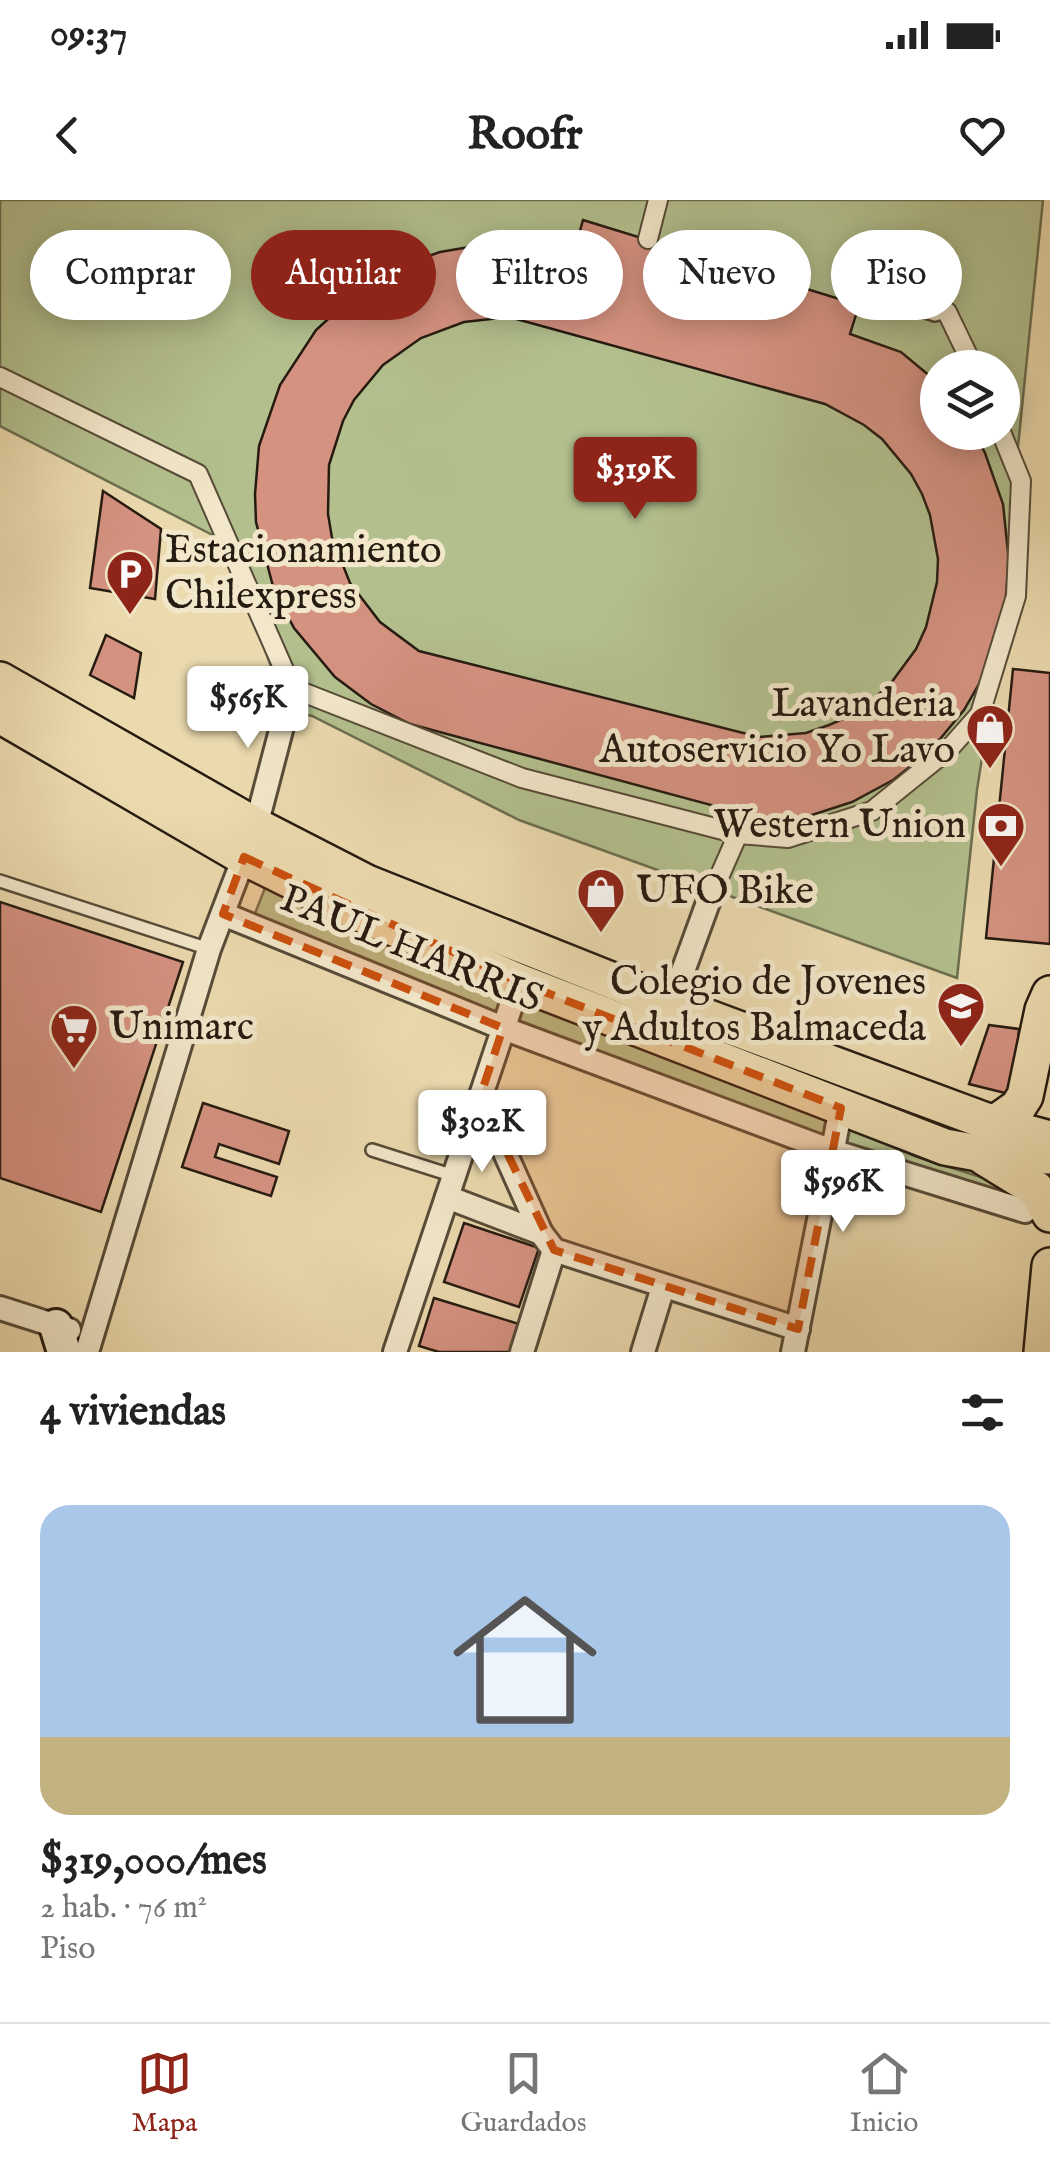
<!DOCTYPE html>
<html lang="es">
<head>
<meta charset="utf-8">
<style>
  body { margin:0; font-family:"IM FELL English",serif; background:#f6f6f6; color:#222; height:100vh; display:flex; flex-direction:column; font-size:38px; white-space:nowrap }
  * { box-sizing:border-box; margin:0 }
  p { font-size:32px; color:#767676 }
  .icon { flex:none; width:55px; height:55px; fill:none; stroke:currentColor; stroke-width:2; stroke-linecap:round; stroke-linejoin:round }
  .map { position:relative; height:1152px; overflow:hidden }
  .details { display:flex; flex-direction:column; background:#fff; flex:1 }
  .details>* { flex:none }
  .top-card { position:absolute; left:30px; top:30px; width:990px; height:90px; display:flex; gap:20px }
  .tools { position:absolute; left:920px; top:150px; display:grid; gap:20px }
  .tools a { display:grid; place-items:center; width:100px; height:100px; border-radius:50%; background:#fff; box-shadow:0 5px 25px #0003; font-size:50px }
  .price { position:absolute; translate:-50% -85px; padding:0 22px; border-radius:10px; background:#fff; color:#222; font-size:32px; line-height:65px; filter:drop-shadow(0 2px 5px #0008) }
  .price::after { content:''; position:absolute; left:50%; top:60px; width:30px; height:22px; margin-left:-15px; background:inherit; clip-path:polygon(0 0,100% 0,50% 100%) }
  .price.selected { background:#8f2418; color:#fff }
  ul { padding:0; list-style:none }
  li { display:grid; align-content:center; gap:20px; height:530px; padding:0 40px }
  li+li { border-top:2px solid #e0e0e0 }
  li span { display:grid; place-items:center; height:310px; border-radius:30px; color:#555 }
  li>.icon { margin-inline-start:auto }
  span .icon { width:180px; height:180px; fill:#fffc; stroke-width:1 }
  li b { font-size:42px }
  h2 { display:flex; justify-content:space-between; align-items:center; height:120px; padding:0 40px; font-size:42px }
  .tag { padding:0 35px; border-radius:45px; background:#fff; box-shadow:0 5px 25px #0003; font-size:35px; line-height:90px }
  .tag.selected { background:#8f2418; color:#fff }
  .status { display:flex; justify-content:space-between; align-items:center; height:70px; padding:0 50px; background:#fff; direction:ltr }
  .status svg { height:28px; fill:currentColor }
  header { display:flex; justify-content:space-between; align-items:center; height:130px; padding:0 40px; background:#fff; font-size:45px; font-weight:700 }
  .tab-bar { display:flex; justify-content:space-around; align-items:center; height:140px; border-top:2px solid #e0e0e0; background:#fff; font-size:28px; color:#767676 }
  .tab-bar a { display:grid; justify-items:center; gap:5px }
  .tab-bar .selected { color:#8f2418 }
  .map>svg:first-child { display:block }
  .green { fill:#b3c08e; stroke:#6c6e50; stroke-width:2.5; fill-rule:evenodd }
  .building { fill:#d59281; stroke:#261b11; stroke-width:2.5; fill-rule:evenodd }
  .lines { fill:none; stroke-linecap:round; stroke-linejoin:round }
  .service-casing { stroke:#574b38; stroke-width:16 }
  .pedestrian-casing { stroke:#574b38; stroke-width:22 }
  .minor-casing { stroke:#574b38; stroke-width:28 }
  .secondary-casing { stroke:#261b11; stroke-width:38 }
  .primary-casing { stroke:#261b11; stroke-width:40 }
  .service { stroke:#f2e7ca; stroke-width:11 }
  .pedestrian { stroke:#f2e7ca; stroke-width:18 }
  .minor { stroke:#f2e7ca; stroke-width:22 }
  .secondary { stroke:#f2e7ca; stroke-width:32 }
  .primary { stroke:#ebdaae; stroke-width:35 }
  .marked { fill:#cb500d; fill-opacity:0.2; stroke:#cb500d; stroke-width:8; stroke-dasharray:20 12; stroke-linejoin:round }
  .labels { text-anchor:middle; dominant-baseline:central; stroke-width:10; stroke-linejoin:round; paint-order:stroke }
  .poi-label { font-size:40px; fill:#261b11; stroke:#f2e7ca; text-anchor:start }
  .street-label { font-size:40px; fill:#261b11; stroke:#f2e7ca }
</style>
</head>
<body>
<div class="status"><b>09:37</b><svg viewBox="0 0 49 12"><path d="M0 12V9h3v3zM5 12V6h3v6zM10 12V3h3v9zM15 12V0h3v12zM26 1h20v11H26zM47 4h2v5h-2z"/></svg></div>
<header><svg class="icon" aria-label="back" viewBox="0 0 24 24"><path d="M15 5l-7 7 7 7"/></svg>Roofr<svg class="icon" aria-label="heart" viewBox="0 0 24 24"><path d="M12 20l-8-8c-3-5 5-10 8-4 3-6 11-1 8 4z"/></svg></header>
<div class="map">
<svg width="1050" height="1152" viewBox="0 0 1050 1152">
  <rect width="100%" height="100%" fill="#ebdaae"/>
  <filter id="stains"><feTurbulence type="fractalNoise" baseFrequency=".002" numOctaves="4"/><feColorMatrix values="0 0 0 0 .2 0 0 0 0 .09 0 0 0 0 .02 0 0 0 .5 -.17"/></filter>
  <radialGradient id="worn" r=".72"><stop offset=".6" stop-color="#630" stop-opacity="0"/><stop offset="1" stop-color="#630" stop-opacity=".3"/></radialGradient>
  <!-- green -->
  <g class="green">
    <path d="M0,0H1043L1012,306L1008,389L977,590L957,778L519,620L312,516L273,507L277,483L241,382L232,345L0,226ZM938,168H1002V232H938Z"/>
    <polygon points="267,683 816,911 914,956 1009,986 1012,993 1010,1001 994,1004 809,930 494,818 254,716"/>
  </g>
  <!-- building -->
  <g class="building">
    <path d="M583,20L859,105L850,134L901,152L931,177L938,184V232H974L985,253L1003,304L1009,362L1004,416L987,470L964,510L930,551L893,580L852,602L812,615L774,622L410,524L371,504L335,477L294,428L274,390L256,322L255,294L259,246L280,185L316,130L361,89L406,64L440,52L481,45H523L574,52ZM509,117L825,204L864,225L882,239L911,274L922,294L930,315L938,359L937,382L926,427L916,449L888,487L850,516L829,525L806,533L759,537L419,451L380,422L350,383L332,338L328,314L329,265L343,221L354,200L383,165L421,138L464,122Z"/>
    <polygon points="103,291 161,329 155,399 90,388"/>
    <polygon points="106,435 141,453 134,498 90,475"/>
    <polygon points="1013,469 1050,473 1050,744 986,738"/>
    <polygon points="0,702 183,762 101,1012 0,978"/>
    <polygon points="989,825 1019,829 1013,895 969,884"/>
    <polygon points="203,903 289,931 279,964 219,944 215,957 277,977 271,996 182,967"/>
    <polygon points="464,1023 539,1048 519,1107 444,1082"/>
    <polygon points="434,1098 519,1124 510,1152 439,1152 419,1146"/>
  </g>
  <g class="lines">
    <!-- service casing -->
    <g class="service-casing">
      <g id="service">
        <polyline points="878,97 935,115 947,112"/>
        <polyline points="0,681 209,749"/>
        <polyline points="372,950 454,976"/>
      </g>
    </g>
    <!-- pedestrian casing -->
    <g class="pedestrian-casing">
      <g id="pedestrian">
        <polyline points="648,39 658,0"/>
        <polyline points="947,112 974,168"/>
        <polyline points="0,177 198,274 292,488 522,578 738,634 788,638 872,611 949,549 980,514 1016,396 1021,281 1001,232"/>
        <polyline points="709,700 738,634"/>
      </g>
    </g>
    <!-- minor casing -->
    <g class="minor-casing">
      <g id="minor">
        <polyline points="223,714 503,828 832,951 1025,1011"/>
        <polyline points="671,804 709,700"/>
        <polyline points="480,897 541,1033"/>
        <polyline points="447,997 541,1033 554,1050 798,1129"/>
        <polyline points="0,1108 69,1130"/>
        <polyline points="87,1152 209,749 256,626 292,488"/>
        <polyline points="395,1152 519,782"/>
        <polyline points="522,1152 554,1050"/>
        <polyline points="643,1152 663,1087"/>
        <polyline points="793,1152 841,908"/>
      </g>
    </g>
    <!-- secondary casing -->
    <g class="secondary-casing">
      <polyline id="secondary" points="56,1126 64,1152"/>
    </g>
    <!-- primary casing -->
    <g class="primary-casing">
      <g id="primary">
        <polyline points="0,480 256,626 367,683 671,804 994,924 1050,939"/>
        <polyline points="0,515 244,657 343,706 519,782 945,947 978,953 1050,956"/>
        <polyline points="994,924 1018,907 1025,896 1043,810 1050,794"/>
        <polyline points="984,957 1036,989 1050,1014"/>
        <polyline points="1042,1152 1050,1066"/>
      </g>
    </g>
    <!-- service -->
    <use href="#service" class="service"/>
    <!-- pedestrian -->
    <use href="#pedestrian" class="pedestrian"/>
    <!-- minor -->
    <use href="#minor" class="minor"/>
    <!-- secondary -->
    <use href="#secondary" class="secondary"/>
    <!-- primary -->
    <use href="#primary" class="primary"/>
  </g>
  <!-- marked area -->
  <path class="marked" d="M244,657L519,782L841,908L798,1129L554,1050L480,897L503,828L223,714Z"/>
  <!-- icons -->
  <defs>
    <g id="parking-pin" transform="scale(2.5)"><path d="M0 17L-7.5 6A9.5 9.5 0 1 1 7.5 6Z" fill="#8f2418" stroke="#f2e7ca"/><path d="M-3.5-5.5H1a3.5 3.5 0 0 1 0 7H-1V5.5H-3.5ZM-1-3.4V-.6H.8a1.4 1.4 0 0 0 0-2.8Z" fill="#fff"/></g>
    <g id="shop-pin" transform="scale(2.5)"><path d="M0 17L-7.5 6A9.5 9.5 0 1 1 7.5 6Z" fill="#8f2418" stroke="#f2e7ca"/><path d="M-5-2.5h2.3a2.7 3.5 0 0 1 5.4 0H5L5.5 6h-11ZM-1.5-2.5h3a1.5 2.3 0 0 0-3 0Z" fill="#fff"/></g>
    <g id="bank-pin" transform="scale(2.5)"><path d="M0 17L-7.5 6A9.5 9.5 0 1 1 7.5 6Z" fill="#8f2418" stroke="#f2e7ca"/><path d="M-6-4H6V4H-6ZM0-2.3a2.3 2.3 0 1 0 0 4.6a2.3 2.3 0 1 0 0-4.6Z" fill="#fff"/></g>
    <g id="school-pin" transform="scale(2.5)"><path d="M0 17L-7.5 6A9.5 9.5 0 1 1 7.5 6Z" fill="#8f2418" stroke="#f2e7ca"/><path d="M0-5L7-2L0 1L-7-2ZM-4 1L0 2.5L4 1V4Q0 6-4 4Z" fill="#fff"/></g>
    <g id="supermarket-pin" transform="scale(2.5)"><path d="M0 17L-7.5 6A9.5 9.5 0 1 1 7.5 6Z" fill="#8f2418" stroke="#f2e7ca"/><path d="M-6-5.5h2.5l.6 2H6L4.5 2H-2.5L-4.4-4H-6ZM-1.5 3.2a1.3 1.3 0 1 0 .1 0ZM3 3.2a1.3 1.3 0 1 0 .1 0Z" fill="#fff"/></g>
  </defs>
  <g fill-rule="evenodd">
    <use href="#parking-pin" x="130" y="374"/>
    <use href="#shop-pin" x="990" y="528"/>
    <use href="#bank-pin" x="1001" y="626"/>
    <use href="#shop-pin" x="601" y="692"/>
    <use href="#school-pin" x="961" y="806"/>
    <use href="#supermarket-pin" x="74" y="828"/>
  </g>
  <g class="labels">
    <!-- poi labels -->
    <g class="poi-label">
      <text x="165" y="351">Estacionamiento<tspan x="165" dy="46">Chilexpress</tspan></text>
      <text x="955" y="505" text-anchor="end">Lavanderia<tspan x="955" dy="46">Autoservicio Yo Lavo</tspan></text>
      <text x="966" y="626" text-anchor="end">Western Union</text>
      <text x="636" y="692">UFO Bike</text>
      <text x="926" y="783" text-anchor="end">Colegio de Jovenes<tspan x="926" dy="46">y Adultos Balmaceda</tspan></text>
      <text x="109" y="828">Unimarc</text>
    </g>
    <!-- street labels -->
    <g class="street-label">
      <text transform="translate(411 750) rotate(22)">PAUL HARRIS</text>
    </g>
  </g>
  <rect width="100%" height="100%" filter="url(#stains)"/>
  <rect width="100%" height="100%" fill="url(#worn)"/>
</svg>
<div class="tools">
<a><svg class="icon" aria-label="layers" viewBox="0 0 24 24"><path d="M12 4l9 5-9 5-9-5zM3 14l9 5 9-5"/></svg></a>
</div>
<b class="price selected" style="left:635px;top:322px">$319K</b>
<b class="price" style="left:248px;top:551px">$565K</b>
<b class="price" style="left:482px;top:975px">$302K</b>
<b class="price" style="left:843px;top:1035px">$596K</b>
<div class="top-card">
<a class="tag">Comprar</a>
<a class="tag selected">Alquilar</a>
<a class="tag">Filtros</a>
<a class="tag">Nuevo</a>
<a class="tag">Piso</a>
</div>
</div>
<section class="details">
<h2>4 viviendas<svg class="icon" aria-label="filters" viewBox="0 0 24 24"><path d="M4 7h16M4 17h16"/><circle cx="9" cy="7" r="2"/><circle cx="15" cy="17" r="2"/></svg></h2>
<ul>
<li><span style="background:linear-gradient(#a9c7e8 75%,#c2b280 0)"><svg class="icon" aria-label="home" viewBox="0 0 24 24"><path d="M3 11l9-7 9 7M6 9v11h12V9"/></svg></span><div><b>$319,000/mes</b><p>2 hab. · 76 m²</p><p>Piso</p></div></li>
</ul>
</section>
<nav class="tab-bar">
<a class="selected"><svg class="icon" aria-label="map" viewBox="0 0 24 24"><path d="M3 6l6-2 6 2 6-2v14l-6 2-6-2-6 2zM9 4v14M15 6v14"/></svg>Mapa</a>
<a><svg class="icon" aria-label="saved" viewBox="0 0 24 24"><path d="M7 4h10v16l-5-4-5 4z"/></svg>Guardados</a>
<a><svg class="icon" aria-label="home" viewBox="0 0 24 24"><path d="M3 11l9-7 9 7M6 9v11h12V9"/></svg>Inicio</a>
</nav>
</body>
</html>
